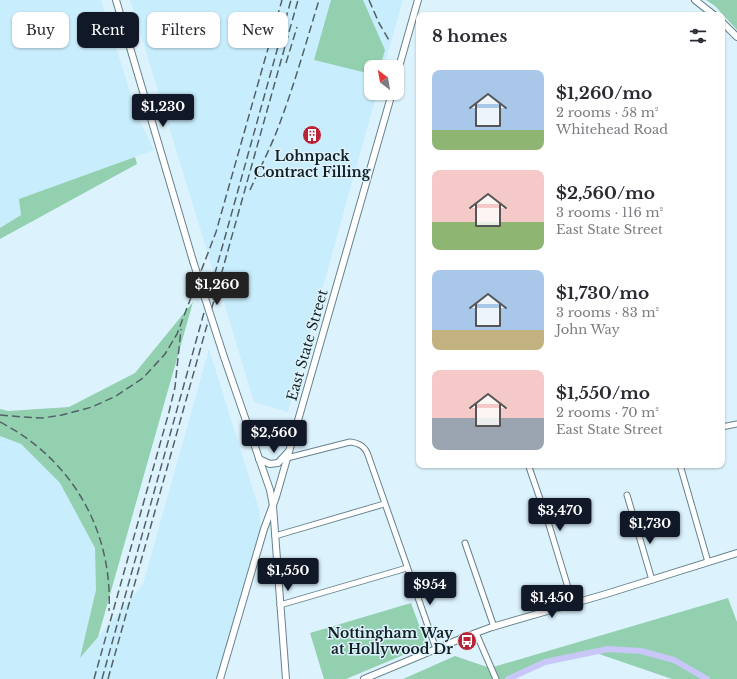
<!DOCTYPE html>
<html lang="en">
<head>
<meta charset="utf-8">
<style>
  body { margin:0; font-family:"Libre Baskerville",serif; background:#f7f7f7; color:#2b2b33; height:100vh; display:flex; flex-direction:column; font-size:15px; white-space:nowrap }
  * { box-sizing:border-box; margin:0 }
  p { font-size:13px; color:#7c7c81 }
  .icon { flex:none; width:22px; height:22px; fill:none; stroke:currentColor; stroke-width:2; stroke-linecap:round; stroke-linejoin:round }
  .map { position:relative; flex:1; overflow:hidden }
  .drawer { position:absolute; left:416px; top:12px; width:309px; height:456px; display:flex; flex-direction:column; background:#fff; border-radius:8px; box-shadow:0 1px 3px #0004 }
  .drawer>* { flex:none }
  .banner { position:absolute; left:12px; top:12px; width:344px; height:36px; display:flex; gap:8px }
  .needle { width:26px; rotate:329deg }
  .tools { position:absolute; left:364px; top:60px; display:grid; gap:8px }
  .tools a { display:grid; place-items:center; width:40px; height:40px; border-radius:8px; background:#fff; box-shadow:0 1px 3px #0004; font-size:20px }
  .price { position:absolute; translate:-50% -34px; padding:0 9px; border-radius:4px; background:#111827; color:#fff; font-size:13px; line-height:26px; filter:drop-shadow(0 1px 2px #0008) }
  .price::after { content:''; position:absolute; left:50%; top:24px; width:12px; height:9px; margin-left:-6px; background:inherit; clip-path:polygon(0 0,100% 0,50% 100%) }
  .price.selected { background:#222; color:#fff }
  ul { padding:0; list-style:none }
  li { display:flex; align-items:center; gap:12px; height:100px; padding:0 16px }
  li span { display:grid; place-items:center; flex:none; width:112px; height:80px; border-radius:8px; color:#555 }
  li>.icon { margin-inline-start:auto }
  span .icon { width:48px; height:48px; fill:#fffc; stroke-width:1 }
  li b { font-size:17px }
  h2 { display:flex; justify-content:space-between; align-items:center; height:48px; padding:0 16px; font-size:17px }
  .tag { padding:0 14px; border-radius:8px; background:#fff; box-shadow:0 1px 3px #0004; font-size:14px; line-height:36px }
  .tag.selected { background:#111827; color:#fff }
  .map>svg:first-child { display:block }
  .built { fill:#c8edfc }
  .green { fill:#92d0b0 }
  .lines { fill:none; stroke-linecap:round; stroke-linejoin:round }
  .canal { stroke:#c9c7f8; stroke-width:6 }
  .minor-casing { stroke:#68828c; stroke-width:7 }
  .tertiary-casing { stroke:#68828c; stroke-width:8 }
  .minor { stroke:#fff; stroke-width:5 }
  .tertiary { stroke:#fff; stroke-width:6 }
  .rail { stroke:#536167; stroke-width:1.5; stroke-dasharray:8 4; stroke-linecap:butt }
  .tertiary-bridge-casing { stroke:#68828c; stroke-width:8; stroke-linecap:butt }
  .tertiary-bridge { stroke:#fff; stroke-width:6 }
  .labels { text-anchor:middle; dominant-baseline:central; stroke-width:3; stroke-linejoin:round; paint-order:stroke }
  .poi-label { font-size:14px; font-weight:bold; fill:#141f23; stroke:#dcf3fd }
  .street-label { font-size:14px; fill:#141f23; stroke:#dcf3fd }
</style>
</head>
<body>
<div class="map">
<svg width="737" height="679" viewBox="0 0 737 679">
  <rect width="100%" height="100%" fill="#dcf3fd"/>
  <!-- built -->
  <g class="built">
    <polygon points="0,0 101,0 138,117 154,150 20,199 21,215 0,228"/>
    <polygon points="130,0 403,0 384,67 371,67 371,93 377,93 288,412 254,402 223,300 225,292 219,290"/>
    <polygon points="209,349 259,509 261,537 219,679 0,679 0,436 21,444 60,483 95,548 96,590 81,657 143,584"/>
  </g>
  <!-- green -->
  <g class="green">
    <polygon points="331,0 363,0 385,50 380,67 371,67 371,74 314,60"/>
    <polygon points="706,0 737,0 737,30 715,6"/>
    <polygon points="135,157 137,164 0,239 0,228 21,215 19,199"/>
    <polygon points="193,302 98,637 80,658 96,590 95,548 60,483 21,444 0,436 0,409 8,411 69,407 135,373"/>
    <polygon points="728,598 737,622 737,679 672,679 596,653 539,663 511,679 403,679 455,656 490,668"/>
    <polygon points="411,603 426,644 425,646 346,679 324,679 310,633"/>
  </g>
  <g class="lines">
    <!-- canal -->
    <polyline class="canal" points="508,679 545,662 608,649 641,651 674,660 707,679"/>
    <!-- minor casing -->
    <g class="minor-casing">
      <g id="minor">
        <polyline points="722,427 737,424"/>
        <path d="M287,458L350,442C359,443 365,446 368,455L436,649"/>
        <polyline points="680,465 708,562"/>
        <polyline points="529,467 549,525 573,604"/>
        <polyline points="627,495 652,580"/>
        <polyline points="275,536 384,504"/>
        <polyline points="465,543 494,627"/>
        <polyline points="280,605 407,568"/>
        <polyline points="476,633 496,679"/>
      </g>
    </g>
    <!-- tertiary casing -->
    <g class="tertiary-casing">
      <g id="tertiary">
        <polyline points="116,0 193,261"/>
        <polyline points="695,0 714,15"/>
        <polyline points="722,22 737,37"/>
        <polyline points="397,74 418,0"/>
        <polyline points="224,357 270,490 273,506 286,679"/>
        <polyline points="259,459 270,464 278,463 288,452"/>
        <polyline points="220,679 264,529 276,497 392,93"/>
        <polyline points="364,679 465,637 492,627 606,594 737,553"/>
      </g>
    </g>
    <!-- minor -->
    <use href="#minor" class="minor"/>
    <!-- tertiary -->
    <use href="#tertiary" class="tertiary"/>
    <!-- rail -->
    <g class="rail">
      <polyline points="369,0 379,23 390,42"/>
      <polyline points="286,63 297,27"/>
      <path d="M250,190C259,170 270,149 278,128C294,86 306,43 319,0"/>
      <polyline points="0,415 22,417 42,418 62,415 92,407 116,396 143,378 165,354 177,334 216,232 263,66 282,0"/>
      <path d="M0,422C72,459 113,531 109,611"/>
      <polyline points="94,679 169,412 175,387 181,329"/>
      <polyline points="102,679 291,0"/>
      <polyline points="108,679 298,0"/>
    </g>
    <!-- tertiary-bridge casing -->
    <g class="tertiary-bridge-casing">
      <polyline id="tertiary-bridge" points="193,261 224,357"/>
    </g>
    <!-- tertiary-bridge -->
    <use href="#tertiary-bridge" class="tertiary-bridge"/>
  </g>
  <!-- icons -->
  <defs>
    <g id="building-disc" transform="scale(1)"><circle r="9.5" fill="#b62436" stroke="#dcf3fd"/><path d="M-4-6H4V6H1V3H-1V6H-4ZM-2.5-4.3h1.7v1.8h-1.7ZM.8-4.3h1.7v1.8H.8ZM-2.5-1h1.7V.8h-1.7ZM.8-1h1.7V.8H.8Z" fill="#fff"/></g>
    <g id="bus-disc" transform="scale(1)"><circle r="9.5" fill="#b62436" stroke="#dcf3fd"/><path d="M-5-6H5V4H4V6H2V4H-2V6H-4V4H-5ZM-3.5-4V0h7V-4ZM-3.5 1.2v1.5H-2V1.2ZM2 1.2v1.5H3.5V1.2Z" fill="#fff"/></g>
  </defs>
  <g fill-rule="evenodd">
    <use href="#building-disc" x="312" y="135"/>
    <use href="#bus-disc" x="467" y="641"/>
  </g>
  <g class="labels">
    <!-- poi labels -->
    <g class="poi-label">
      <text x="312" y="156">Lohnpack<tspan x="312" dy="16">Contract Filling</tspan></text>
      <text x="453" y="633" text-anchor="end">Nottingham Way<tspan x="453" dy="16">at Hollywood Dr</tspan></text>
    </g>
    <!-- street labels -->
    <g class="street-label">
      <text transform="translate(307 345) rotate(-74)">East State Street</text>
    </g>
  </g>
</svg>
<div class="tools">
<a><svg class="needle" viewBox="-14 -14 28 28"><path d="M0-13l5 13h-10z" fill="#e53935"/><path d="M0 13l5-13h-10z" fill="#7c7c81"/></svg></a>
</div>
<b class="price" style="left:163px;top:128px">$1,230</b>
<b class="price selected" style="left:217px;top:306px">$1,260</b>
<b class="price" style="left:274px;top:454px">$2,560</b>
<b class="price" style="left:560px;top:532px">$3,470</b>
<b class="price" style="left:650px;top:545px">$1,730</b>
<b class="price" style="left:288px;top:592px">$1,550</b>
<b class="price" style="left:430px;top:606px">$954</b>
<b class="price" style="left:552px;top:619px">$1,450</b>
<div class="banner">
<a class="tag">Buy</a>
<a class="tag selected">Rent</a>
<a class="tag">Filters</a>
<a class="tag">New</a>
</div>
<section class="drawer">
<h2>8 homes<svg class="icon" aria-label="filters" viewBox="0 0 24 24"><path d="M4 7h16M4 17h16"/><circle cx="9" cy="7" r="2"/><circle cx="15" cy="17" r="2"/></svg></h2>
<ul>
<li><span style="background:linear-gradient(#a9c7e8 75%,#8fb573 0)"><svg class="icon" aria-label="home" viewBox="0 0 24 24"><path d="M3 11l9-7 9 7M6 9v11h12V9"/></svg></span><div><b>$1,260/mo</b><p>2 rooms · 58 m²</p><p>Whitehead Road</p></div></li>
<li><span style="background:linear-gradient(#f6c9c9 65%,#8fb573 0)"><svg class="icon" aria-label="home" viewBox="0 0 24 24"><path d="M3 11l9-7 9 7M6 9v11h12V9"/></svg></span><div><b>$2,560/mo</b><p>3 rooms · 116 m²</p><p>East State Street</p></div></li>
<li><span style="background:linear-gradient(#a9c7e8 75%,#c2b280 0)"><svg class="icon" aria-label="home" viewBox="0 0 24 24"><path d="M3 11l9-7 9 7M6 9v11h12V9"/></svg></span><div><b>$1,730/mo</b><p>3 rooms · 83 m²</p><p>John Way</p></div></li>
<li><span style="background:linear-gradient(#f6c9c9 60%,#9aa5b1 0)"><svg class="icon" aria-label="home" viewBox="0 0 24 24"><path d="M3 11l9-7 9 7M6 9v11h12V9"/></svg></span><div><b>$1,550/mo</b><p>2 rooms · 70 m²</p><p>East State Street</p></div></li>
</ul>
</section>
</div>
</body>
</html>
